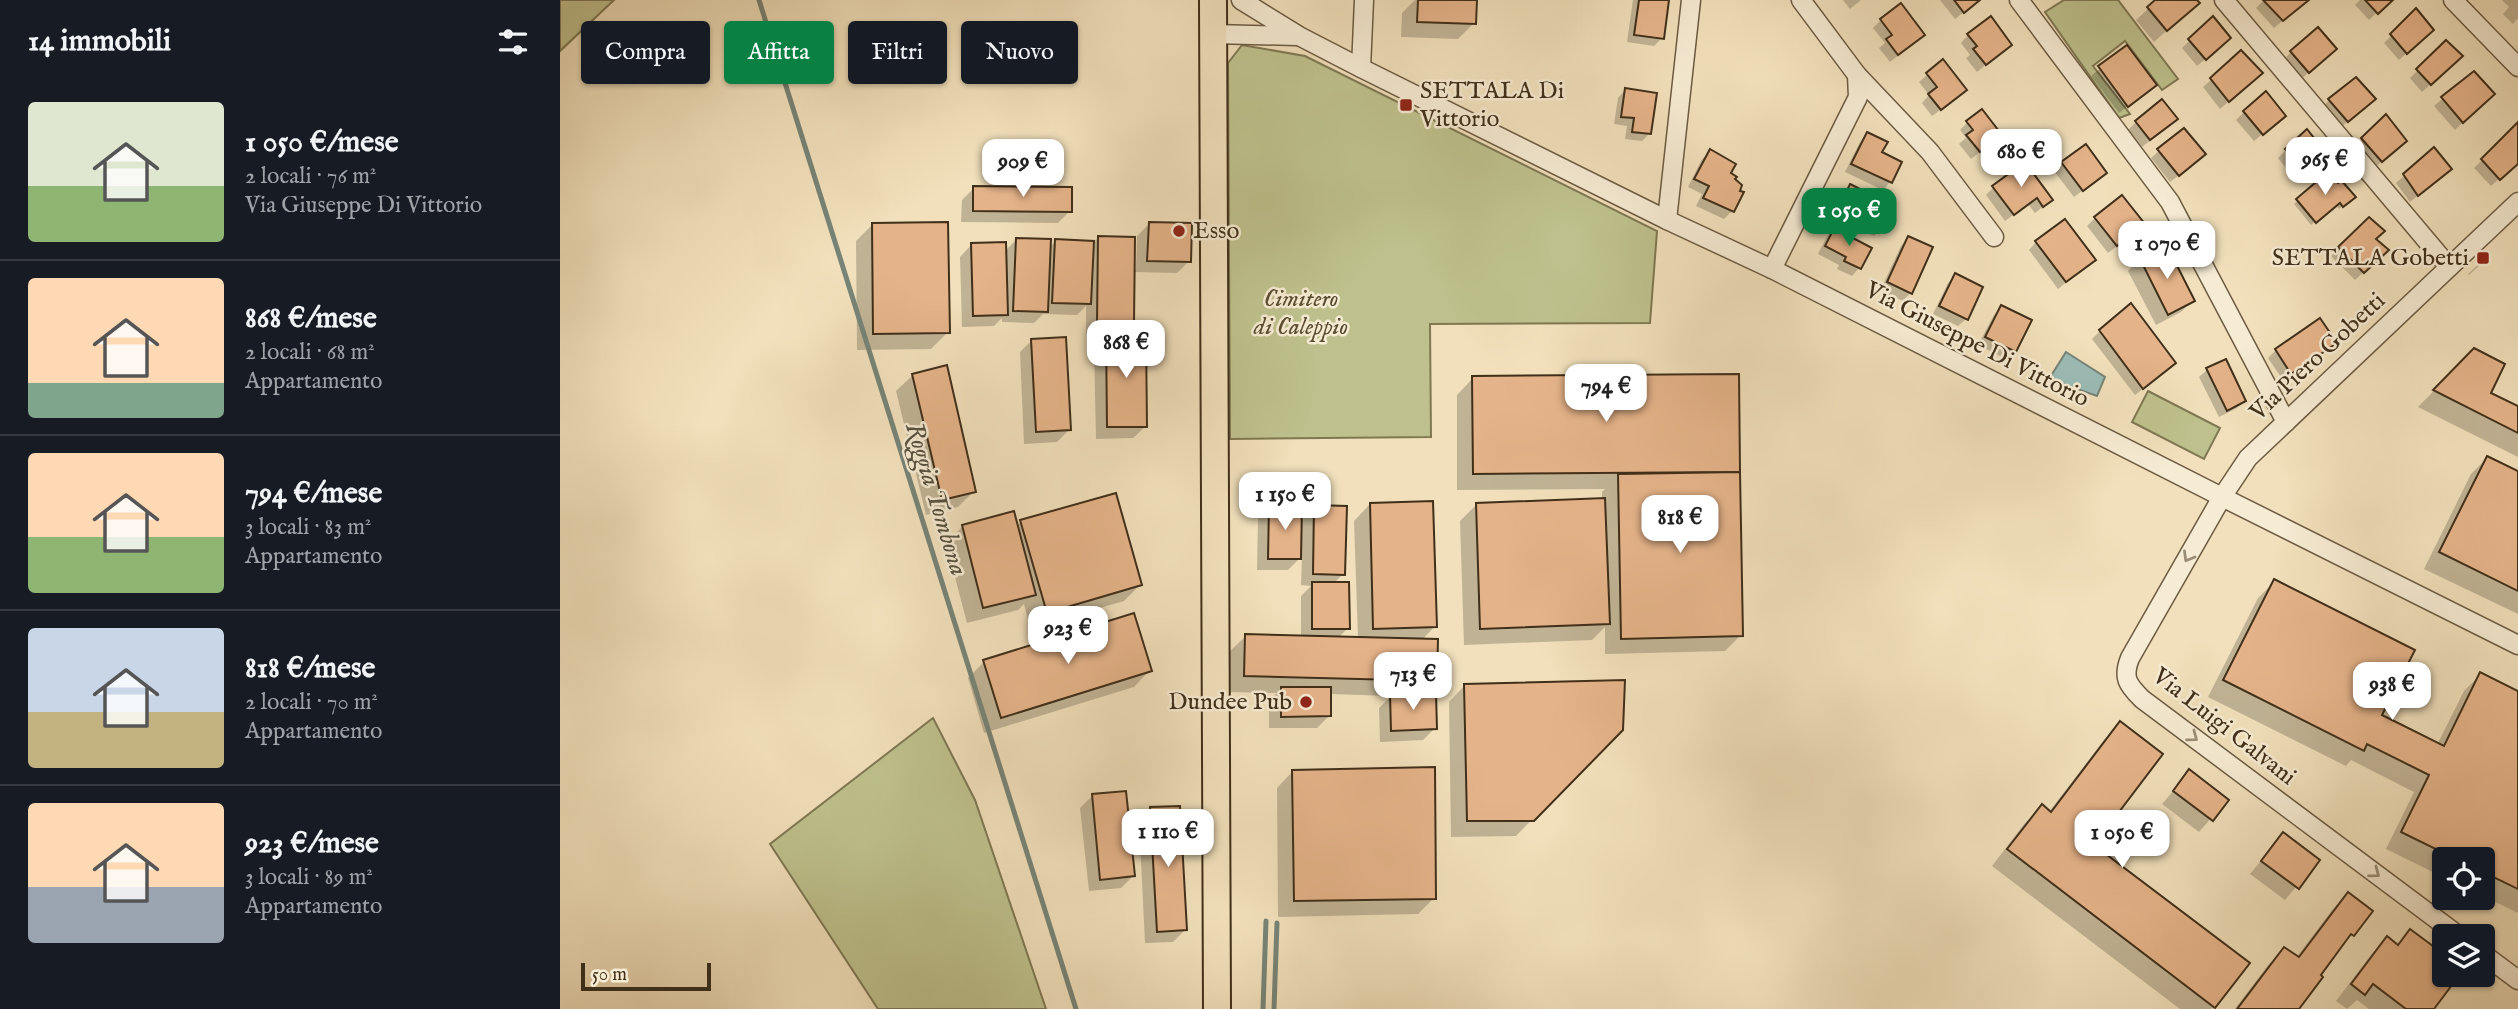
<!DOCTYPE html>
<html lang="it">
<head>
<meta charset="utf-8">
<style>
  body { margin:0; font-family:"IM FELL English",serif; background:#242831; color:#f1f3f6; height:100vh; display:flex; flex-direction:column; font-size:26px; white-space:nowrap }
  * { box-sizing:border-box; margin:0 }
  p { font-size:23px; color:#9ea1a6 }
  .icon { flex:none; width:38px; height:38px; fill:none; stroke:currentColor; stroke-width:2; stroke-linecap:round; stroke-linejoin:round }
  .map { position:relative; flex:1; overflow:hidden }
  .side { display:flex; flex-direction:column; background:#171b24; width:560px }
  .side>* { flex:none }
  .banner { position:absolute; left:21px; top:21px; width:665px; height:63px; display:flex; gap:14px }
  .controls { position:absolute; left:1872px; top:847px; display:grid; gap:14px }
  .controls a { display:grid; place-items:center; width:63px; height:63px; border-radius:7px; background:#171b24; box-shadow:0 2px 5px #0004; font-size:35px }
  .scale { position:absolute; left:21px; bottom:18px; width:130px; box-sizing:border-box; padding-left:7px; border:4px solid #402f19; border-top:0; font-size:19px; line-height:24px; white-space:nowrap; color:#402f19; -webkit-text-stroke:5px #f6ebd3; paint-order:stroke }
  .price { position:absolute; translate:-50% -60px; padding:0 16px; border-radius:14px; background:#fff; color:#222; font-size:23px; line-height:46px; filter:drop-shadow(0 2px 4px #0008) }
  .price::after { content:''; position:absolute; left:50%; top:42px; width:21px; height:16px; margin-left:-10px; background:inherit; clip-path:polygon(0 0,100% 0,50% 100%) }
  .price.on { background:#0b8043; color:#fff }
  ul { padding:0; list-style:none }
  li { display:flex; align-items:center; gap:21px; height:175px; padding:0 28px }
  li+li { border-top:2px solid #363941 }
  li span { display:grid; place-items:center; flex:none; width:196px; height:140px; border-radius:7px; color:#555 }
  li>.icon { margin-inline-start:auto }
  span .icon { width:84px; height:84px; fill:#fffc; stroke-width:1 }
  li b { font-size:30px }
  h2 { display:flex; justify-content:space-between; align-items:center; height:84px; padding:0 28px; font-size:30px }
  .chip { padding:0 24px; border-radius:7px; background:#171b24; box-shadow:0 2px 5px #0004; font-size:24px; line-height:63px }
  .chip.on { background:#0b8043; color:#fff }
  main { display:flex; flex:1; min-height:0 }
  .map>svg:first-child { display:block }
  .green { fill:#bec18d; stroke:#7f7853; stroke-width:2 }
  .water { fill:#9bbcb6; stroke:#778477; stroke-width:2 }
  .shadow { fill:#0003 }
  .lines { fill:none; stroke-linecap:round; stroke-linejoin:round }
  .stream { stroke:#778477; stroke-width:5 }
  .building { fill:#e5b389; stroke:#402f19; stroke-width:2 }
  .street-casing { stroke:#6c5b42; stroke-width:21 }
  .primary-casing { stroke:#402f19; stroke-width:30 }
  .street { stroke:#f6ebd3; stroke-width:18 }
  .primary { stroke:#f1e0bb; stroke-width:26 }
  .oneway { stroke:#9b8d76 }
  .poi-dot { fill:#8f2418; stroke:#f6ebd3; stroke-width:2.5 }
  .labels { text-anchor:middle; dominant-baseline:central; stroke-width:5; stroke-linejoin:round; paint-order:stroke }
  .poi-label { font-size:24px; fill:#402f19; stroke:#f6ebd3; text-anchor:start }
  .park-label { font-size:24px; font-style:italic; fill:#594c30; stroke:#f6ebd3 }
  .street-label { font-size:24px; fill:#402f19; stroke:#f6ebd3 }
  .water-label { font-size:26px; font-style:italic; fill:#575240; stroke:#f6ebd3 }
</style>
</head>
<body>
<main>
<section class="side">
<h2>14 immobili<svg class="icon" aria-label="filters" viewBox="0 0 24 24"><path d="M4 7h16M4 17h16"/><circle cx="9" cy="7" r="2"/><circle cx="15" cy="17" r="2"/></svg></h2>
<ul>
<li><span style="background:linear-gradient(#dfe7d0 60%,#8fb573 0)"><svg class="icon" aria-label="home" viewBox="0 0 24 24"><path d="M3 11l9-7 9 7M6 9v11h12V9"/></svg></span><div><b>1 050 €/mese</b><p>2 locali · 76 m²</p><p>Via Giuseppe Di Vittorio</p></div></li>
<li><span style="background:linear-gradient(#ffd9b3 75%,#7fa58c 0)"><svg class="icon" aria-label="home" viewBox="0 0 24 24"><path d="M3 11l9-7 9 7M6 9v11h12V9"/></svg></span><div><b>868 €/mese</b><p>2 locali · 68 m²</p><p>Appartamento</p></div></li>
<li><span style="background:linear-gradient(#ffd9b3 60%,#8fb573 0)"><svg class="icon" aria-label="home" viewBox="0 0 24 24"><path d="M3 11l9-7 9 7M6 9v11h12V9"/></svg></span><div><b>794 €/mese</b><p>3 locali · 83 m²</p><p>Appartamento</p></div></li>
<li><span style="background:linear-gradient(#c9d6e8 60%,#c2b280 0)"><svg class="icon" aria-label="home" viewBox="0 0 24 24"><path d="M3 11l9-7 9 7M6 9v11h12V9"/></svg></span><div><b>818 €/mese</b><p>2 locali · 70 m²</p><p>Appartamento</p></div></li>
<li><span style="background:linear-gradient(#ffd9b3 60%,#9aa5b1 0)"><svg class="icon" aria-label="home" viewBox="0 0 24 24"><path d="M3 11l9-7 9 7M6 9v11h12V9"/></svg></span><div><b>923 €/mese</b><p>3 locali · 89 m²</p><p>Appartamento</p></div></li>
</ul>
</section>
<div class="map">
<svg width="1958" height="1009" viewBox="0 0 1958 1009">
  <rect width="100%" height="100%" fill="#f1e0bb"/>
  <filter id="stains"><feTurbulence type="fractalNoise" baseFrequency=".00286" numOctaves="4"/><feColorMatrix values="0 0 0 0 .2 0 0 0 0 .09 0 0 0 0 .02 0 0 0 .5 -.17"/></filter>
  <radialGradient id="worn" r=".72"><stop offset=".6" stop-color="#630" stop-opacity="0"/><stop offset="1" stop-color="#630" stop-opacity=".3"/></radialGradient>
  <!-- green -->
  <g class="green">
    <polygon points="0,0 54,0 0,51"/>
    <polygon points="1504,0 1558,0 1618,79 1602,90 1565,41 1533,66 1570,114 1559,118 1485,12"/>
    <polygon points="682,45 745,56 1097,231 1090,323 870,324 871,437 670,439 668,63"/>
    <polygon points="1588,391 1660,428 1644,459 1572,422"/>
    <polygon points="373,718 415,800 486,1009 318,1009 210,844"/>
  </g>
  <!-- water -->
  <polygon class="water" points="1506,352 1545,377 1537,396 1489,379"/>
  <!-- shadow -->
  <g class="shadow">
    <polygon points="855,0 900,0 914,23 898,39 841,37 842,13"/>
    <polygon points="1073,0 1108,0 1102,38 1094,46 1067,42"/>
    <polygon points="1283,0 1301,0 1290,9"/>
    <polygon points="1380,0 1419,0 1395,19"/>
    <polygon points="1598,0 1635,0 1638,3 1594,42 1576,20"/>
    <polygon points="1704,0 1748,0 1714,28 1696,8"/>
    <polygon points="1800,0 1830,0 1809,20 1795,5"/>
    <polygon points="1942,0 1958,0 1958,18 1953,24 1943,14 1949,7"/>
    <polygon points="1856,11 1864,38 1839,60 1824,43"/>
    <polygon points="1652,19 1661,46 1637,66 1622,48"/>
    <polygon points="1321,20 1363,35 1330,62 1319,48 1325,43 1313,28"/>
    <polygon points="1408,35 1450,45 1417,72 1406,58 1410,55 1401,43"/>
    <polygon points="1886,43 1893,64 1862,92 1850,78"/>
    <polygon points="1567,47 1594,85 1559,113 1531,76"/>
    <polygon points="1731,52 1767,57 1740,80 1723,60"/>
    <polygon points="1681,53 1693,80 1660,109 1643,87"/>
    <polygon points="1382,62 1397,98 1372,116 1362,103 1369,95 1359,82"/>
    <polygon points="1913,73 1932,94 1895,130 1874,106"/>
    <polygon points="1065,90 1090,133 1082,141 1065,139 1067,126 1054,124 1058,98"/>
    <polygon points="1769,100 1806,107 1780,128 1762,108"/>
    <polygon points="1684,112 1716,123 1694,141 1676,120"/>
    <polygon points="1826,117 1837,149 1813,169 1794,147"/>
    <polygon points="1408,122 1432,142 1411,159 1399,144 1406,138 1400,130"/>
    <polygon points="1576,122 1608,126 1582,147 1568,130"/>
    <polygon points="1958,125 1958,162 1931,186 1914,168"/>
    <polygon points="1307,134 1320,153 1340,162 1330,182 1323,190 1285,172 1300,142"/>
    <polygon points="1726,150 1755,159 1733,177 1718,158"/>
    <polygon points="1874,150 1890,169 1850,202 1836,183"/>
    <polygon points="1599,151 1636,162 1610,182 1591,158"/>
    <polygon points="1150,152 1168,174 1178,192 1181,193 1172,211 1164,219 1136,206 1142,194 1128,187 1142,159"/>
    <polygon points="1502,163 1537,180 1514,197 1494,171"/>
    <polygon points="1768,174 1794,197 1779,209 1776,205 1751,225 1734,204"/>
    <polygon points="1290,187 1322,228 1314,236 1292,226 1295,221 1274,211 1282,194"/>
    <polygon points="1434,187 1491,200 1475,213 1468,204 1445,221 1426,195"/>
    <polygon points="414,188 510,211 498,223 401,222 402,200"/>
    <polygon points="1535,218 1575,232 1548,253 1527,226"/>
    <polygon points="1810,219 1819,258 1795,280 1771,256"/>
    <polygon points="313,224 388,332 371,349 297,350 296,241"/>
    <polygon points="589,224 629,261 617,273 573,272 572,322 559,335 586,426 573,438 536,439 534,347 548,334 526,334 526,306 517,315 483,314 474,323 442,322 442,318 434,326 402,327 400,257 412,244 444,252 456,240 489,248 496,241 534,242 538,238 573,269 576,269 577,236"/>
    <polygon points="1274,230 1310,248 1299,268 1292,276 1277,269 1279,265 1258,254 1266,238"/>
    <polygon points="1348,238 1350,293 1343,301 1320,291 1341,246"/>
    <polygon points="1476,242 1534,260 1498,289 1469,250"/>
    <polygon points="1590,253 1633,300 1621,312 1596,325 1568,271 1580,259"/>
    <polygon points="1922,261 1923,262 1909,275 1908,274"/>
    <polygon points="1395,275 1406,319 1398,326 1373,314 1388,283"/>
    <polygon points="1442,307 1470,321 1454,351 1446,359 1418,345 1434,315"/>
    <polygon points="1540,331 1606,371 1575,395 1532,339"/>
    <polygon points="472,340 509,430 497,442 464,444 460,352"/>
    <polygon points="1775,342 1723,380 1708,358 1716,350"/>
    <polygon points="1914,350 1928,393 1958,408 1958,457 1858,407"/>
    <polygon points="1647,370 1684,401 1677,408 1659,417 1639,377"/>
    <polygon points="353,375 414,491 398,507 366,515 336,391"/>
    <polygon points="1177,376 1181,635 1165,651 1045,654 1045,627 1032,640 904,645 900,521 916,505 1042,500 1042,492 1045,489 897,490 897,395 913,378"/>
    <polygon points="1927,458 1958,473 1958,614 1864,569 1911,474"/>
    <polygon points="810,504 875,626 862,640 876,680 861,695 875,728 863,740 820,742 819,708 831,696 769,694 769,716 757,728 709,728 709,701 717,693 668,692 669,652 686,636 741,637 741,596 751,586 741,585 742,556 728,570 697,570 698,518 710,506 740,522 755,507 783,574 773,584 788,628 778,638 798,638 794,521"/>
    <polygon points="461,521 580,585 564,601 470,628 464,604 458,610 407,623 386,543 403,526 457,526"/>
    <polygon points="1715,581 1819,716 1877,745 1904,691 1920,675 1958,693 1958,913 1923,896 1923,859 1885,859 1885,878 1826,849 1854,792 1791,760 1786,766 1648,697 1698,598"/>
    <polygon points="424,662 590,670 574,687 424,733 408,678"/>
    <polygon points="905,685 1061,729 956,836 891,837 889,702"/>
    <polygon points="1561,724 1532,845 1654,1006 1651,1009 1620,1009 1432,866 1465,823 1482,807 1489,812 1544,740"/>
    <polygon points="733,771 874,898 858,914 718,917 717,788"/>
    <polygon points="1629,772 1667,800 1639,832 1602,804"/>
    <polygon points="532,796 573,876 561,888 529,891 520,808"/>
    <polygon points="591,809 625,930 613,942 585,943 579,821"/>
    <polygon points="1723,834 1758,861 1725,900 1690,874"/>
    <polygon points="1788,894 1792,935 1776,951 1737,1009 1675,1009 1708,965 1724,949 1736,958 1772,910"/>
    <polygon points="1850,932 1876,976 1872,1009 1809,1009 1797,1000 1787,1009 1776,1001 1811,955 1827,938 1837,945"/>
  </g>
  <g class="lines">
    <!-- stream -->
    <g class="stream">
      <polyline points="199,0 516,1009"/>
      <polyline points="703,1009 706,921"/>
      <polyline points="714,1009 717,923"/>
    </g>
  </g>
  <!-- building -->
  <g class="building">
    <polygon points="858,0 917,0 916,24 857,22"/>
    <polygon points="1079,0 1109,0 1104,39 1074,35"/>
    <polygon points="1394,0 1420,0 1404,13"/>
    <polygon points="1595,0 1637,0 1640,3 1607,31 1587,7"/>
    <polygon points="1703,0 1749,0 1723,21"/>
    <polygon points="1805,0 1833,0 1818,14"/>
    <polygon points="1341,3 1365,35 1338,55 1326,39 1332,35 1320,19"/>
    <polygon points="1856,8 1874,30 1847,54 1830,34"/>
    <polygon points="1431,16 1452,45 1426,65 1413,49 1417,46 1407,34"/>
    <polygon points="1653,16 1671,38 1646,60 1628,39"/>
    <polygon points="1758,27 1777,49 1749,73 1730,51"/>
    <polygon points="1886,40 1903,56 1871,85 1856,69"/>
    <polygon points="1567,45 1597,85 1568,107 1538,66"/>
    <polygon points="1681,50 1703,73 1669,102 1650,78"/>
    <polygon points="1383,59 1407,90 1381,110 1368,94 1377,87 1366,73"/>
    <polygon points="1914,71 1935,94 1903,123 1881,97"/>
    <polygon points="1796,77 1816,99 1788,122 1768,99"/>
    <polygon points="1065,88 1097,93 1091,134 1072,132 1074,118 1061,117"/>
    <polygon points="1706,91 1726,116 1703,135 1683,111"/>
    <polygon points="1602,99 1618,119 1590,140 1575,121"/>
    <polygon points="1422,109 1442,135 1420,152 1406,135 1413,130 1406,121"/>
    <polygon points="1826,114 1847,141 1822,162 1801,138"/>
    <polygon points="1958,122 1958,164 1940,180 1921,159"/>
    <polygon points="1624,128 1646,154 1619,176 1597,149"/>
    <polygon points="1747,129 1765,152 1742,170 1725,149"/>
    <polygon points="1307,132 1328,142 1322,152 1342,162 1332,183 1291,164"/>
    <polygon points="1526,144 1547,173 1523,191 1501,162"/>
    <polygon points="1874,147 1892,169 1858,196 1843,174"/>
    <polygon points="1150,149 1176,164 1171,173 1177,177 1175,179 1182,185 1180,191 1184,192 1174,212 1143,198 1149,186 1134,179"/>
    <polygon points="1465,162 1493,200 1483,207 1477,198 1454,215 1432,186"/>
    <polygon points="1768,172 1778,183 1781,180 1796,197 1783,207 1780,203 1756,223 1736,199"/>
    <polygon points="1290,184 1334,206 1323,229 1299,218 1301,213 1281,203"/>
    <polygon points="413,186 512,187 512,212 413,211"/>
    <polygon points="1562,195 1585,224 1557,246 1534,217"/>
    <polygon points="1809,217 1825,231 1816,239 1829,250 1804,273 1778,247"/>
    <polygon points="1505,219 1536,260 1506,282 1475,241"/>
    <polygon points="388,222 390,333 313,334 312,223"/>
    <polygon points="589,222 632,223 631,262 587,261"/>
    <polygon points="1274,228 1312,248 1301,269 1284,261 1286,257 1265,246"/>
    <polygon points="538,236 575,237 574,323 537,323"/>
    <polygon points="1348,236 1373,247 1352,294 1327,282"/>
    <polygon points="456,238 491,239 488,312 453,311"/>
    <polygon points="495,239 534,241 531,304 492,303"/>
    <polygon points="446,242 448,315 413,316 411,243"/>
    <polygon points="1608,248 1635,301 1608,315 1579,257 1591,251 1593,256"/>
    <polygon points="1395,273 1423,287 1408,320 1379,306"/>
    <polygon points="1571,303 1616,363 1583,389 1539,330"/>
    <polygon points="1441,305 1472,320 1456,352 1425,337"/>
    <polygon points="1760,318 1777,343 1731,374 1715,349"/>
    <polygon points="546,333 586,333 587,427 547,427"/>
    <polygon points="506,337 511,430 476,432 471,339"/>
    <polygon points="1914,348 1945,364 1931,393 1958,406 1958,433 1873,390"/>
    <polygon points="1666,359 1686,401 1667,411 1646,368"/>
    <polygon points="387,365 416,492 382,500 352,374"/>
    <polygon points="1179,374 1180,472 913,474 912,376"/>
    <polygon points="1927,456 1958,471 1958,591 1879,552"/>
    <polygon points="1180,472 1183,636 1061,639 1058,474"/>
    <polygon points="556,493 582,585 487,613 460,520"/>
    <polygon points="1045,498 1050,624 920,629 916,503"/>
    <polygon points="873,501 877,627 813,629 810,503"/>
    <polygon points="709,504 742,505 741,559 708,559"/>
    <polygon points="754,505 787,506 785,575 753,574"/>
    <polygon points="454,511 476,595 423,608 402,525"/>
    <polygon points="1714,579 1855,650 1822,715 1884,746 1920,672 1958,691 1958,889 1923,872 1923,859 1896,859 1841,832 1869,775 1807,744 1804,751 1663,680"/>
    <polygon points="752,582 789,582 790,629 752,629"/>
    <polygon points="574,613 592,671 441,718 423,660"/>
    <polygon points="685,634 878,639 877,681 684,676"/>
    <polygon points="1065,680 1063,730 974,821 907,821 904,684"/>
    <polygon points="721,687 771,687 771,716 721,717"/>
    <polygon points="876,693 877,729 831,731 830,695"/>
    <polygon points="1560,721 1603,754 1534,845 1690,963 1655,1008 1447,849 1482,804 1491,812"/>
    <polygon points="875,767 876,899 734,901 732,770"/>
    <polygon points="1629,769 1669,800 1653,821 1613,791"/>
    <polygon points="566,791 575,876 540,880 532,794"/>
    <polygon points="620,806 627,930 597,932 590,807"/>
    <polygon points="1723,832 1760,860 1739,889 1701,861"/>
    <polygon points="1788,892 1813,911 1794,936 1791,934 1761,975 1763,977 1739,1009 1677,1009 1724,947 1739,957"/>
    <polygon points="1850,929 1885,955 1885,968 1879,975 1892,985 1874,1009 1846,1009 1813,984 1805,995 1791,984 1827,936 1838,945"/>
  </g>
  <g class="lines">
    <!-- street casing -->
    <g class="street-casing">
      <g id="street">
        <polyline points="681,0 739,36 801,68 1107,220 1212,269 1662,497 1958,645"/>
        <polyline points="1241,0 1297,75 1370,152 1434,237"/>
        <polyline points="1459,0 1610,202 1726,422"/>
        <polyline points="1664,0 1889,267"/>
        <polyline points="1893,0 1958,67"/>
        <polyline points="653,34 737,36"/>
        <polyline points="801,68 804,0"/>
        <polyline points="1107,220 1131,0"/>
        <polyline points="1212,269 1298,97 1297,75"/>
        <path d="M1899,936L1582,699C1568,685 1562,678 1570,658L1662,497L1688,458L1958,202"/>
        <polyline points="1923,954 1958,980"/>
      </g>
    </g>
    <!-- primary casing -->
    <g class="primary-casing">
      <polyline id="primary" points="653,0 657,1009"/>
    </g>
    <!-- street -->
    <use href="#street" class="street"/>
    <!-- primary -->
    <use href="#primary" class="primary"/>
  </g>
  <!-- one-way arrows -->
  <defs><path id="oneway-chevron" d="M-2-3.5L2.5 0L-2 3.5" fill="none" stroke-width="1.6" stroke-linecap="round" stroke-linejoin="round" transform="scale(1.75)"/></defs>
  <g class="oneway">
    <use href="#oneway-chevron" transform="translate(1628 557) rotate(120)"/>
    <use href="#oneway-chevron" transform="translate(1633 737) rotate(37)"/>
    <use href="#oneway-chevron" transform="translate(1815 873) rotate(37)"/>
  </g>
  <!-- markers -->
  <g class="poi-dot">
    <rect x="839" y="98" width="14" height="14" rx="3.5"/>
    <circle cx="619" cy="231" r="7"/>
    <rect x="1916" y="251" width="14" height="14" rx="3.5"/>
    <circle cx="746" cy="702" r="7"/>
  </g>
  <g class="labels">
    <!-- poi labels -->
    <g class="poi-label">
      <text x="860" y="91">SETTALA Di<tspan x="860" dy="28">Vittorio</tspan></text>
      <text x="633" y="231">Esso</text>
      <text x="1909" y="258" text-anchor="end">SETTALA Gobetti</text>
      <text x="732" y="702" text-anchor="end">Dundee Pub</text>
    </g>
    <!-- park labels -->
    <g class="park-label">
      <text x="741" y="299">Cimitero<tspan x="741" dy="28">di Caleppio</tspan></text>
    </g>
    <!-- street labels -->
    <g class="street-label">
      <text transform="translate(1417 345) rotate(27)">Via Giuseppe Di Vittorio</text>
      <text transform="translate(1758 357) rotate(-43)">Via Piero Gobetti</text>
      <text transform="translate(1664 727) rotate(38)">Via Luigi Galvani</text>
    </g>
    <!-- water labels -->
    <g class="water-label">
      <text transform="translate(376 499) rotate(73)">Roggia Tombona</text>
    </g>
  </g>
  <rect width="100%" height="100%" filter="url(#stains)"/>
  <rect width="100%" height="100%" fill="url(#worn)"/>
</svg>
<div class="controls">
<a><svg class="icon" aria-label="locate" viewBox="0 0 24 24"><circle cx="12" cy="12" r="6"/><path d="M12 2v4M12 18v4M2 12h4M18 12h4"/></svg></a>
<a><svg class="icon" aria-label="layers" viewBox="0 0 24 24"><path d="M12 4l9 5-9 5-9-5zM3 14l9 5 9-5"/></svg></a>
</div>
<div class="scale">50 m</div>
<b class="price" style="left:1461px;top:189px">680 €</b>
<b class="price" style="left:1765px;top:197px">965 €</b>
<b class="price" style="left:463px;top:199px">909 €</b>
<b class="price on" style="left:1289px;top:248px">1 050 €</b>
<b class="price" style="left:1607px;top:281px">1 070 €</b>
<b class="price" style="left:566px;top:380px">868 €</b>
<b class="price" style="left:1046px;top:424px">794 €</b>
<b class="price" style="left:725px;top:532px">1 150 €</b>
<b class="price" style="left:1120px;top:555px">818 €</b>
<b class="price" style="left:508px;top:666px">923 €</b>
<b class="price" style="left:853px;top:712px">713 €</b>
<b class="price" style="left:1832px;top:722px">938 €</b>
<b class="price" style="left:608px;top:869px">1 110 €</b>
<b class="price" style="left:1562px;top:870px">1 050 €</b>
<div class="banner">
<a class="chip">Compra</a>
<a class="chip on">Affitta</a>
<a class="chip">Filtri</a>
<a class="chip">Nuovo</a>
</div>
</div>
</main>
</body>
</html>
